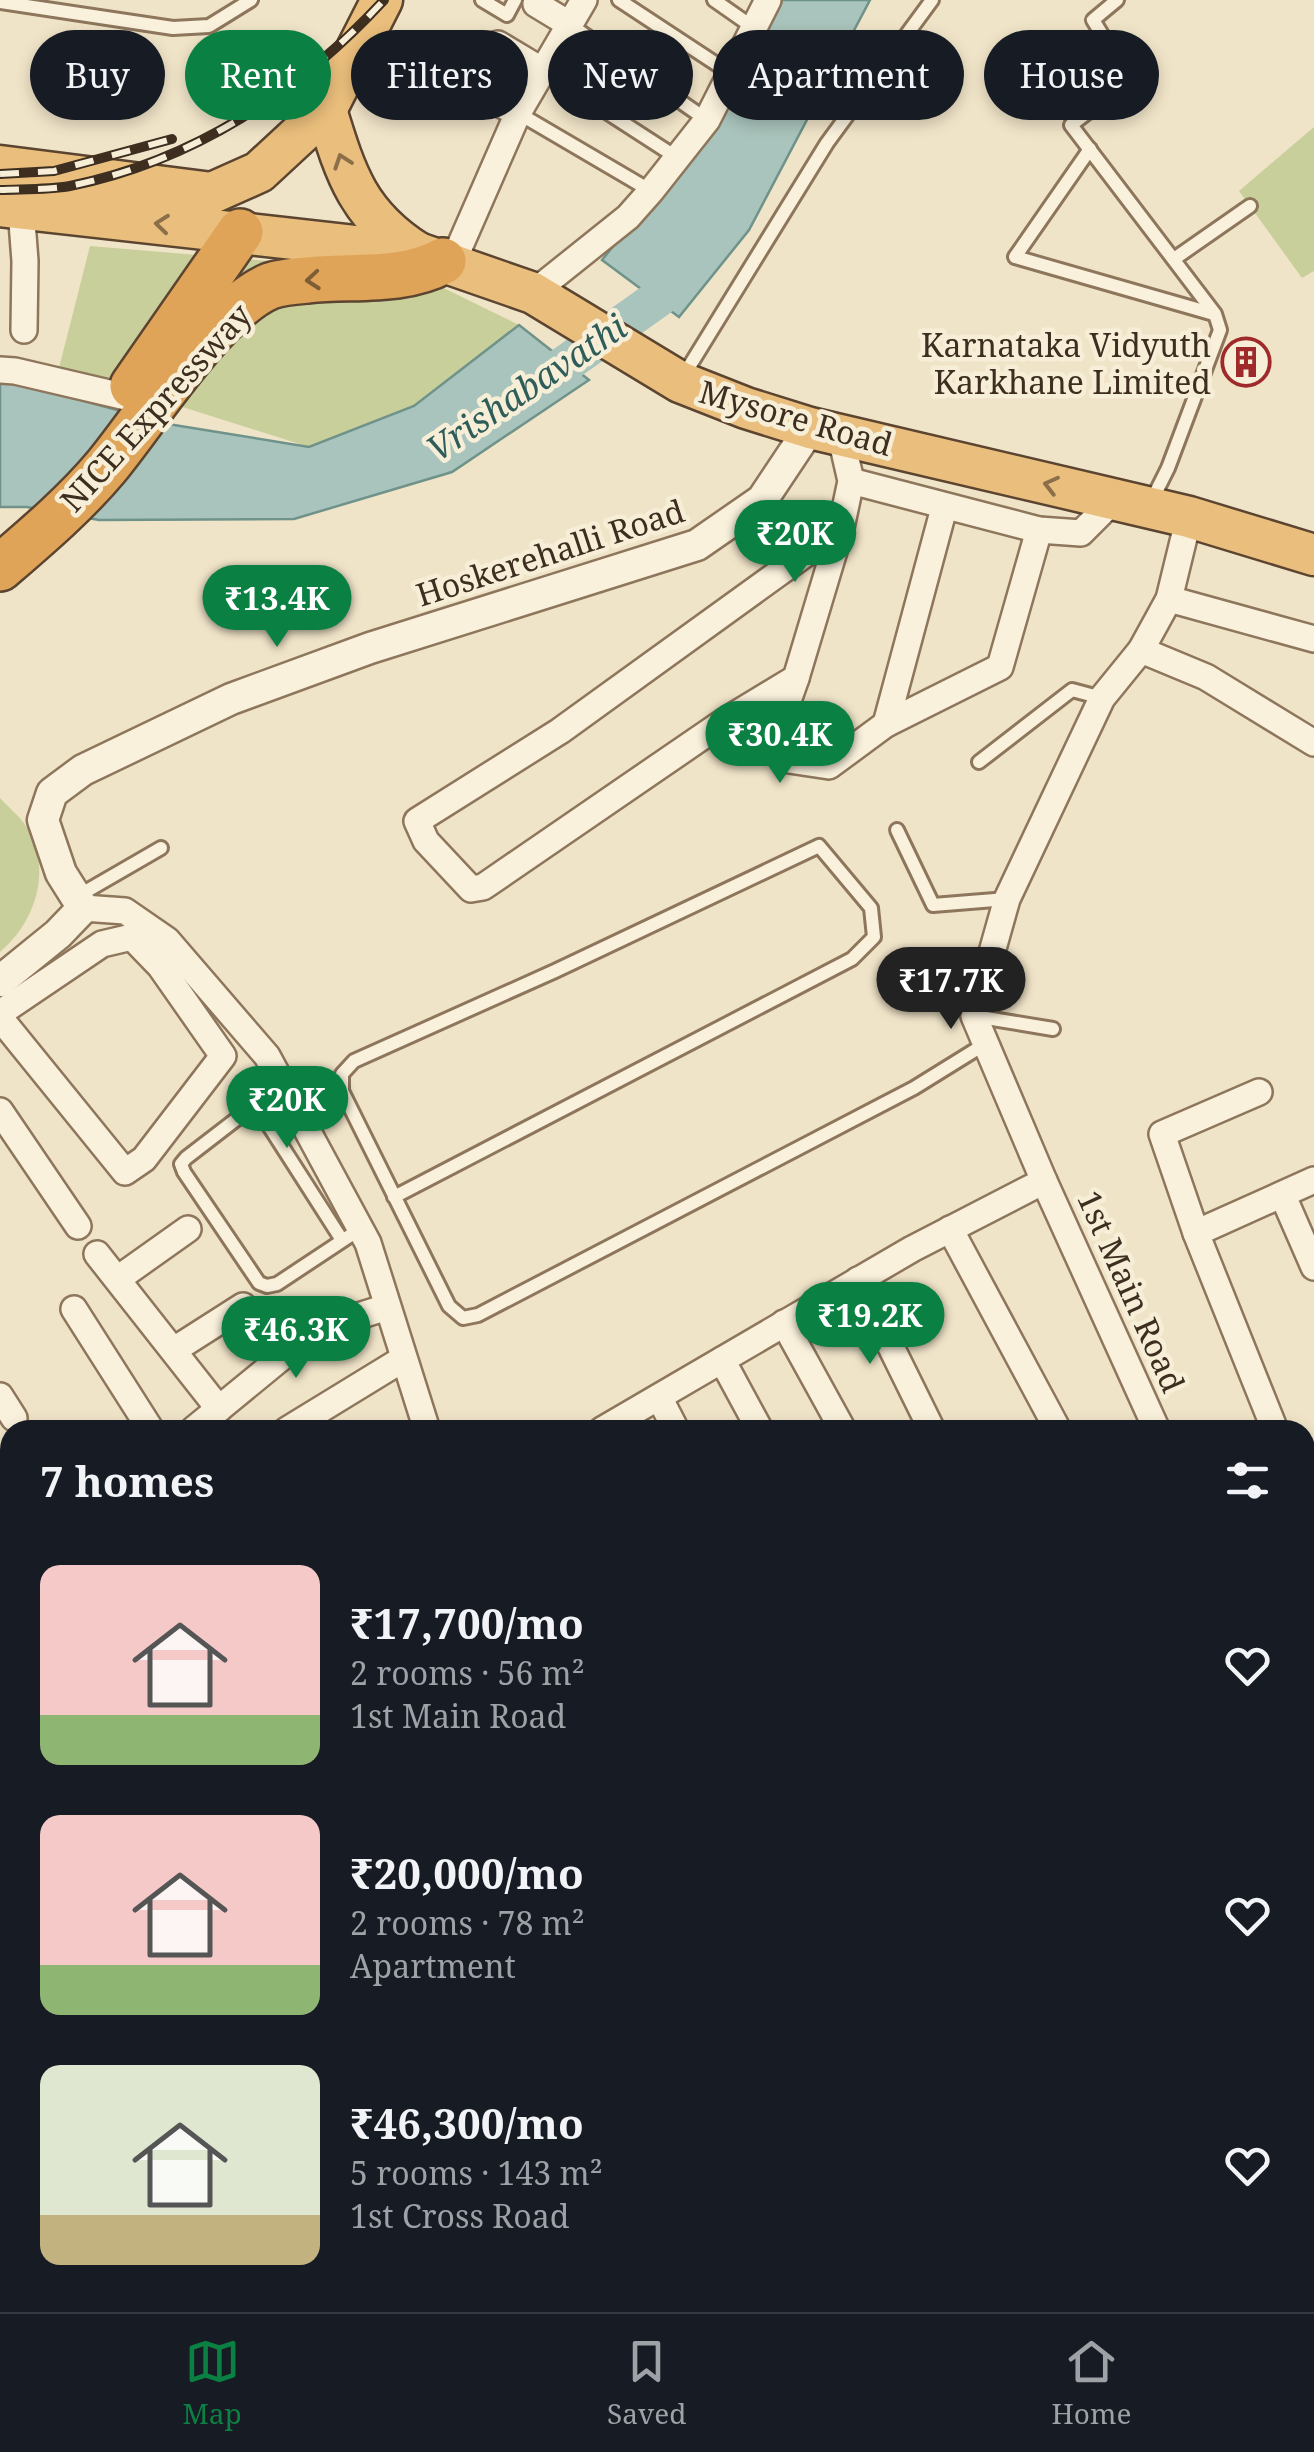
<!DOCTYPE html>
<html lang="en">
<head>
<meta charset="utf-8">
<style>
  body { margin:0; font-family:"Noto Serif",serif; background:#20242c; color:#f1f3f6; height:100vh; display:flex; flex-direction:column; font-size:38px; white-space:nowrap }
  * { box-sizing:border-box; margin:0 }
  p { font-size:32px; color:#9ea1a6 }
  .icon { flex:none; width:55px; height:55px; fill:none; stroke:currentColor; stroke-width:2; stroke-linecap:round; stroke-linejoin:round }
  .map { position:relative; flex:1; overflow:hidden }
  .sheet { position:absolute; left:0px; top:1420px; width:1315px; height:892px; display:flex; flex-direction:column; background:#171b24; border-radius:30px 30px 0 0; box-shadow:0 5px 15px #0003 }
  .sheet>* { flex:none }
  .banner { position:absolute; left:30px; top:30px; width:1255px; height:90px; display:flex; gap:20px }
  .price { position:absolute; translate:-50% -85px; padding:0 22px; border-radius:35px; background:#0b8043; color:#fff; font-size:32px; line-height:65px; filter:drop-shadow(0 2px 5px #0008) }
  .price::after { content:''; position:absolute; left:50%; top:60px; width:30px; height:22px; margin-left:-15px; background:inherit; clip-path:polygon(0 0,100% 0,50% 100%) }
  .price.selected { background:#222; color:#fff }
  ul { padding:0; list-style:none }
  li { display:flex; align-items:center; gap:30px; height:250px; padding:0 40px }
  li span { display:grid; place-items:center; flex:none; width:280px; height:200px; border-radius:20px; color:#555 }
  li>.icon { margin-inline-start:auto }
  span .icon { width:120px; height:120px; fill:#fffc; stroke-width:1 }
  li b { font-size:42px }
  h2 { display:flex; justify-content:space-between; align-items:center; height:120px; padding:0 40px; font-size:42px }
  .pill { padding:0 35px; border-radius:45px; background:#171b24; box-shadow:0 5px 15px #0003; font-size:35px; line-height:90px }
  .pill.selected { background:#0b8043; color:#fff }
  .menu { display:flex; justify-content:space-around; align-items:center; height:140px; border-top:2px solid #363941; background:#171b24; font-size:28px; color:#9ea1a6 }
  .menu a { display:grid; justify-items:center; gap:5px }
  .menu .selected { color:#0b8043 }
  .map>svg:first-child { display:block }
  .green { fill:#c9cf9b }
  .water { fill:#a9c4bc; stroke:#6f938a; stroke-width:2.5 }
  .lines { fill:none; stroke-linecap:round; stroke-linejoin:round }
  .river { stroke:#a9c4bc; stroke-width:38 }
  .service-casing { stroke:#8d765c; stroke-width:18 }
  .minor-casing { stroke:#8d765c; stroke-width:30 }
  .tertiary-casing { stroke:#8d765c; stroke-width:35 }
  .trunk-casing { stroke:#5b4430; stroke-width:45 }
  .motorway-casing { stroke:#5b4430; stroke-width:50 }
  .service { stroke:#faf1dc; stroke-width:12 }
  .minor { stroke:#faf1dc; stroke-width:25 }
  .tertiary { stroke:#faf1dc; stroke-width:30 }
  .trunk { stroke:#eabe7c; stroke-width:40 }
  .motorway { stroke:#e0a458; stroke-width:45 }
  .rail-casing { stroke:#3d2e20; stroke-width:10 }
  .rail { stroke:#f7eed8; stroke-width:6; stroke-dasharray:19; stroke-linecap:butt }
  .oneway { stroke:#8b6f49 }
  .oneway2 { stroke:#7e5d36 }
  .labels { text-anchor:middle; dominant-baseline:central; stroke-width:9; stroke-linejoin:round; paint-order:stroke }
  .poi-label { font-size:32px; fill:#3d2e20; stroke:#f7eed8; text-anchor:end }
  .street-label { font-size:32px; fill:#3d2e20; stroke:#f7eed8 }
  .water-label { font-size:35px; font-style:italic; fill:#2f5d5a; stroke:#f7eed8 }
</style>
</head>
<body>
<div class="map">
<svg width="1314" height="2312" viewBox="0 0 1314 2312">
  <rect width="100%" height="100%" fill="#f0e4c8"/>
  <!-- green -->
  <g class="green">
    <polygon points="1314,127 1314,271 1302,278 1239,191"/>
    <polygon points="90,246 413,273 519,325 414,406 309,447 59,368"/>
    <path d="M0,798C9,808 21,817 27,828C53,870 35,923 0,952Z"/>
  </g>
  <!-- water -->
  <g class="water">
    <polygon points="780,0 870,0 749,230 679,317 602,260 713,122"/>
    <polygon points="519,325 589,380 452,472 294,519 99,520 27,507 0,507 0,378 168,424 309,447 414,406"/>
  </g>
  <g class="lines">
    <!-- river -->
    <polyline class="river" points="526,392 660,297 687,260"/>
    <!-- service casing -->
    <g class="service-casing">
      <g id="service">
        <polyline points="482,0 507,15 515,0"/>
        <polyline points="619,0 730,73"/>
        <polyline points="714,0 754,28"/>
        <polyline points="1117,0 1093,20 1130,80 1071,125 1215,314 1220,330 1168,468 1150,504"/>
        <polyline points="0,2 173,28 209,26 251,0"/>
        <polyline points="569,24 707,120"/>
        <polyline points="543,71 676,157"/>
        <polyline points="518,113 651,191"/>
        <polyline points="1090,149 1015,257 1214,314"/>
        <polyline points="1174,259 1250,206"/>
        <polyline points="684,375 827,143 932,0"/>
        <polyline points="979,762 1072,690 1102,698"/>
        <polyline points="897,830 933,905 1007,899"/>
        <polyline points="78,896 161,848"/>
        <polyline points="974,1016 1053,1029"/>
        <polyline points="282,1084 186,1158 181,1164 184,1172 259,1283 267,1286 277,1284 360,1229"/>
        <polyline points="255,1104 342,1240"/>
        <polyline points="394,1197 852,959 874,937 871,908 819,846 555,971 354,1061 342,1074 342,1091 449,1306 463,1318 478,1315 914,1088 985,1044"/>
      </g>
    </g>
    <!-- minor casing -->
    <g class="minor-casing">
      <g id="minor">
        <polyline points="536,4 569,24"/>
        <polyline points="498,44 543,71"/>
        <polyline points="466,87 518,113"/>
        <polyline points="21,209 25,261 24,330"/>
        <polyline points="452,264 518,113 584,0"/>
        <polyline points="533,293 628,217 651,191 707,120 768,0"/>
        <polyline points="0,370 15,371 126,397"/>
        <polyline points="840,433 851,481 841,528 796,678 725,721 483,887 471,889 426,841 417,821 560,731 841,528"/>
        <polyline points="851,481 1039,530 1081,533 1114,500"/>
        <polyline points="1169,599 1314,639"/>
        <polyline points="1141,650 1206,677 1314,743"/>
        <polyline points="796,678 772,746 789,760 829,766 886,724 1000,667 1039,530"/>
        <polyline points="886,724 944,508"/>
        <polyline points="83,908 125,911 167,940 267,1056 368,1243 427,1430"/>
        <polyline points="0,1013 102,944 132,937 160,966 223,1056 144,1159 125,1172 0,1018"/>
        <polyline points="1259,1092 1162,1134 1196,1233 1275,1430"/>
        <polyline points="0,1111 78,1226"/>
        <polyline points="1283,1196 1314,1267"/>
        <polyline points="950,1229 1058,1430"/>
        <polyline points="1196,1233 1314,1180"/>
        <polyline points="97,1254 219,1409"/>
        <polyline points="119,1278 188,1229"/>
        <polyline points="858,1280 932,1430"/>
        <polyline points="74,1309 151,1430"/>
        <polyline points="784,1323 843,1430"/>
        <polyline points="174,1350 243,1306"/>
        <polyline points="722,1360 760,1430"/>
        <polyline points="0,1396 14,1418"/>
        <polyline points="659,1397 676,1430"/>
        <polyline points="193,1430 282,1357 330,1325 387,1307"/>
        <polyline points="287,1430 403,1359"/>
        <polyline points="602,1430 912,1249 1044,1181"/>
        <polyline points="1157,1430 1044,1181 974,1016 1007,899 1102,698 1141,650 1169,599 1189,517"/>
        <polyline points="1305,1506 1314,1525"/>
        <polyline points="0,1668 10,1684"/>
        <polyline points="1305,1717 1314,1711"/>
        <polyline points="1305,1812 1314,1827"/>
        <polyline points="0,1819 10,1812"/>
        <polyline points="0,1904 10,1924"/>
        <polyline points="1305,1964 1314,1979"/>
        <polyline points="0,2075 10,2069"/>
        <polyline points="390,2302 394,2312"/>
        <polyline points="498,2302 502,2312"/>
        <polyline points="606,2302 609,2312"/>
        <polyline points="0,2310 2,2312"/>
        <polyline points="210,2312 233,2302"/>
        <polyline points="665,2312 689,2302"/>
      </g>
    </g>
    <!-- tertiary casing -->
    <g class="tertiary-casing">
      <g id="tertiary">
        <polyline points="0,981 58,934 83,908 61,873 43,820 52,793 83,770 231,699 370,648 697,545 762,500 810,428"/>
        <polyline points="1305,2032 1314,2028"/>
        <polyline points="0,2291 10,2286"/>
        <polyline points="902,2302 905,2312"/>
        <polyline points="1045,2302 1049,2312"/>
      </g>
    </g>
    <!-- trunk casing -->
    <g class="trunk-casing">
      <g id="trunk">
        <path d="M326,110C346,175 358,215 418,253"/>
        <polyline points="0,166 212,193 259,172 326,110 382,0"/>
        <polyline points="0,206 418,253 533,293 680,382 746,408 810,428 1189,517 1314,555"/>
      </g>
    </g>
    <!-- motorway casing -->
    <g class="motorway-casing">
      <g id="motorway">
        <polyline points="133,386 240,232"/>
        <path d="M0,568C36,537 75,504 106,467C146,419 213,310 270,286C281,282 296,281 308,280C353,275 401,283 443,261"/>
      </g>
    </g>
    <!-- service -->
    <use href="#service" class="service"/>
    <!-- minor -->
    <use href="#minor" class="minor"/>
    <!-- tertiary -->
    <use href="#tertiary" class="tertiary"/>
    <!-- trunk -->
    <use href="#trunk" class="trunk"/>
    <!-- motorway -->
    <use href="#motorway" class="motorway"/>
    <!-- rail casing -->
    <g class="rail-casing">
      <g id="rail">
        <polyline points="0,174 54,171 172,139"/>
        <path d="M0,190C22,189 48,190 70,186C193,161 299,92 384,0"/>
      </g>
    </g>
    <!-- rail -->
    <use href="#rail" class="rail"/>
  </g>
  <!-- one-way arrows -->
  <defs><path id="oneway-chevron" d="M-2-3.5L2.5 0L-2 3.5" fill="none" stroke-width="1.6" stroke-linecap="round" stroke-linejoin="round" transform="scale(2.5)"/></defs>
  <g class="oneway">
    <use href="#oneway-chevron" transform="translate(342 161) rotate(-109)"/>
    <use href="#oneway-chevron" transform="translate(162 224) rotate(-174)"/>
    <use href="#oneway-chevron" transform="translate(1051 485) rotate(-166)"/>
  </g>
  <use class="oneway2" href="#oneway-chevron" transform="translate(313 280) rotate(175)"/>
  <!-- icons -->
  <defs>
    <g id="building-ring" transform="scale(2.5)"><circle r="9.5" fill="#f7eed8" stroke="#9e2a2b" stroke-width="1.5"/><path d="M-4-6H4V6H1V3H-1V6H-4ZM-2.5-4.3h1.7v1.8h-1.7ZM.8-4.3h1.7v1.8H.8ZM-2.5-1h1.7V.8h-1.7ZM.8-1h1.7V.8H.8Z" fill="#9e2a2b"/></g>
  </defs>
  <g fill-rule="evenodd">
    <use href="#building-ring" x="1246" y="362"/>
  </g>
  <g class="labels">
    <!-- poi labels -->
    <g class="poi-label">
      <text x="1211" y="344">Karnataka Vidyuth<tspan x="1211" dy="37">Karkhane Limited</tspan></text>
    </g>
    <!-- street labels -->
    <g class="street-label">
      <text transform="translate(155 407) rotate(-48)">NICE Expressway</text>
      <text transform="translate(796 417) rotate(16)">Mysore Road</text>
      <text transform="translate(550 552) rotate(-18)">Hoskerehalli Road</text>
      <text transform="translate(1132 1291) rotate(66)">1st Main Road</text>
    </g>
    <!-- water labels -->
    <g class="water-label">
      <text transform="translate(526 387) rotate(-34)">Vrishabavathi</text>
    </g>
  </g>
</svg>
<b class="price" style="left:795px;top:585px">₹20K</b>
<b class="price" style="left:277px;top:650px">₹13.4K</b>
<b class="price" style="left:780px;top:786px">₹30.4K</b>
<b class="price selected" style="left:951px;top:1032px">₹17.7K</b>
<b class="price" style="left:287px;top:1151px">₹20K</b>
<b class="price" style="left:870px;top:1367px">₹19.2K</b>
<b class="price" style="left:296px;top:1381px">₹46.3K</b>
<div class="banner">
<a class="pill">Buy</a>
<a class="pill selected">Rent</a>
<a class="pill">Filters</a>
<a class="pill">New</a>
<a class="pill">Apartment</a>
<a class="pill">House</a>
</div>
<section class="sheet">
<h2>7 homes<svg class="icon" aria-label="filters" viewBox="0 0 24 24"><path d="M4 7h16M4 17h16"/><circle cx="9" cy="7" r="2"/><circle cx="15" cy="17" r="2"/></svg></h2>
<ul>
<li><span style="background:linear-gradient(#f6c9c9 75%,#8fb573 0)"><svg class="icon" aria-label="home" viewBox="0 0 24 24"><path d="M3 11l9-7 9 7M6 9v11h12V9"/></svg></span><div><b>₹17,700/mo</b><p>2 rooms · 56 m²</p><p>1st Main Road</p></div><svg class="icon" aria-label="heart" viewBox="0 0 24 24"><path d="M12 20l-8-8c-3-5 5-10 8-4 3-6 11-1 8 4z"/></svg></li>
<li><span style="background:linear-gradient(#f6c9c9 75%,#8fb573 0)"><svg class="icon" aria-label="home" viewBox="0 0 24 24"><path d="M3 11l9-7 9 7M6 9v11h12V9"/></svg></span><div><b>₹20,000/mo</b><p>2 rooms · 78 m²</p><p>Apartment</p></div><svg class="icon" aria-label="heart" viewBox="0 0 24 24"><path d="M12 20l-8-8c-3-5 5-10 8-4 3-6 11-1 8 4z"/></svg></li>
<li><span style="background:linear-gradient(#dfe7d0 75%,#c2b280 0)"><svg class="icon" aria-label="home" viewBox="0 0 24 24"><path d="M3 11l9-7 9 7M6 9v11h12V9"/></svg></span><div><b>₹46,300/mo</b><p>5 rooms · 143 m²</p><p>1st Cross Road</p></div><svg class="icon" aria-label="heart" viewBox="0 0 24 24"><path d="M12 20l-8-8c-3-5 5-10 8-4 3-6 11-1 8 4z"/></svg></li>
</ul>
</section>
</div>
<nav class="menu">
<a class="selected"><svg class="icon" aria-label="map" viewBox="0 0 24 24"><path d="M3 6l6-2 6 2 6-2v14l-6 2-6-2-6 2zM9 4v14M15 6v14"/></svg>Map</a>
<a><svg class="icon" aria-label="saved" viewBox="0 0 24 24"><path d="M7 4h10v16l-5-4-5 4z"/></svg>Saved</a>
<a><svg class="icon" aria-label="home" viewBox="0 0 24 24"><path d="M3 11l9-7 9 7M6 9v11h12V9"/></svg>Home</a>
</nav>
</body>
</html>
